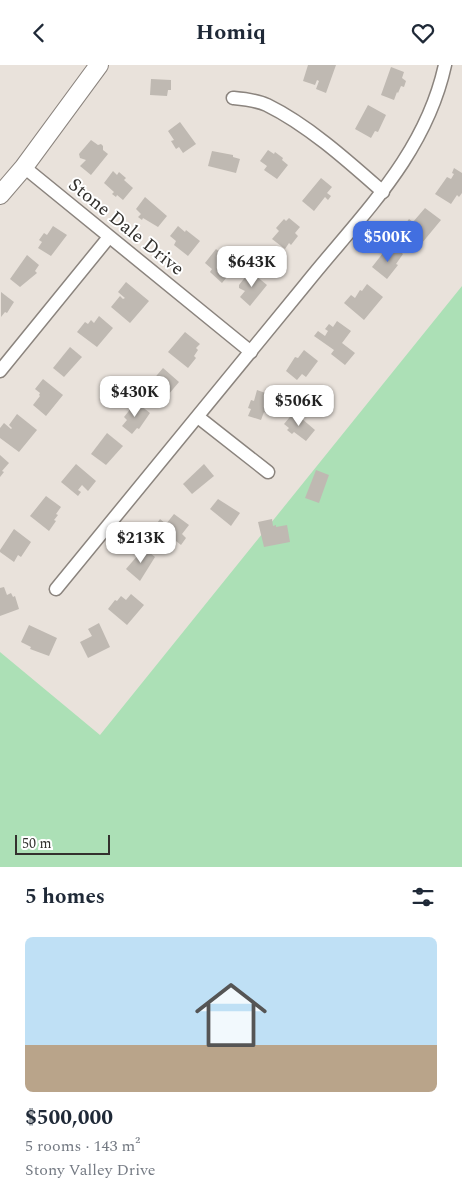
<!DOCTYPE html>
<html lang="en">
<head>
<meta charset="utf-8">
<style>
  body { margin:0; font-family:Spectral,serif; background:#f6f6f7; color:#1f2937; height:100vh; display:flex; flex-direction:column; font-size:19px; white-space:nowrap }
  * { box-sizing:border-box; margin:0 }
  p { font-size:16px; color:#747a83 }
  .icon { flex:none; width:28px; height:28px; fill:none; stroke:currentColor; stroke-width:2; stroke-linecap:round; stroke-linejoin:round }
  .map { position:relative; height:802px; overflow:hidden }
  .details { display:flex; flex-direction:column; background:#fff; flex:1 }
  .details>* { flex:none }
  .scale { position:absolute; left:15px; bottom:12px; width:95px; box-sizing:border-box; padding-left:5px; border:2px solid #33312e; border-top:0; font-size:14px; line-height:18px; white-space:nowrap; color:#33312e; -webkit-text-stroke:4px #fff; paint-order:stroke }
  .price { position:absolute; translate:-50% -42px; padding:0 11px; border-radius:10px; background:#fff; color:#222; font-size:16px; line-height:32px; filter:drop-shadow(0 1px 2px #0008) }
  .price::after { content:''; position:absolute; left:50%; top:30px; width:15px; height:11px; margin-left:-8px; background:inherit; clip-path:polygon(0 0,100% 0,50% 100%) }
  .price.on { background:#426fe0; color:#fff }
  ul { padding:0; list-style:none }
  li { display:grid; align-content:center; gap:10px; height:265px; padding:0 25px }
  li span { display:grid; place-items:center; height:155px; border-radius:8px; color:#555 }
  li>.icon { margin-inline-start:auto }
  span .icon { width:90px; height:90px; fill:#fffc; stroke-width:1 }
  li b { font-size:21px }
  h2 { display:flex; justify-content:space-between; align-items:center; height:60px; padding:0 25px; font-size:21px }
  header { display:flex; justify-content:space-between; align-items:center; height:65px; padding:0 25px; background:#fff; font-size:22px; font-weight:700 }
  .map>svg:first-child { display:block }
  .green { fill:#ace0b6 }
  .building { fill:#bfb9b2 }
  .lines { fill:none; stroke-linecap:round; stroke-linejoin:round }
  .minor-casing { stroke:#8b847e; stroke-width:15 }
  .secondary-casing { stroke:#8b847e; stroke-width:20 }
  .minor { stroke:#fff; stroke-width:12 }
  .secondary { stroke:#fff; stroke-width:18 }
  .labels { text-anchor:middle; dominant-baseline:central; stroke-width:4; stroke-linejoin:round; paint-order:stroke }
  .street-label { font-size:19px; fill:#33312e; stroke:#fff }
</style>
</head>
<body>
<header><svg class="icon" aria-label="back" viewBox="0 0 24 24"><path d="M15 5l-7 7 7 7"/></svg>Homiq<svg class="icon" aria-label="heart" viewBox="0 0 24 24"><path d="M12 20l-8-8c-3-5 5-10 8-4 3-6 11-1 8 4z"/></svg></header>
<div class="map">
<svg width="462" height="802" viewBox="0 0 462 802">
  <rect width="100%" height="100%" fill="#e9e2db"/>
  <!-- green -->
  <polygon class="green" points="462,221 462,802 0,802 0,587 100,670"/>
  <!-- building -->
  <g class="building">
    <polygon points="308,0 336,0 326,28 316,24 319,16 317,15 315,20 303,16"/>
    <polygon points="391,2 404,7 402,13 406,16 404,22 401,21 398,28 397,27 394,35 381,30"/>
    <polygon points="151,14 171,15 171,25 168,25 167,31 150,30"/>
    <polygon points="368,40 386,50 378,67 375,66 371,73 355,64"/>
    <polygon points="180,57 196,79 183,88 179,82 176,84 171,76 174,75 168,66"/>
    <polygon points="91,75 98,80 101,79 103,81 103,85 108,89 91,110 80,101 86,95 80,93 79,89"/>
    <polygon points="268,85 274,89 275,87 283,93 282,95 288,100 277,114 264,105 267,101 260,96"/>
    <polygon points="212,86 233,90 233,92 240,94 236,108 208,101"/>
    <polygon points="454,103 462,108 462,128 459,132 457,130 451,139 435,129 447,112 451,114 454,109 452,108"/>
    <polygon points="113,106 117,110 119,107 126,113 124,115 133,123 123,135 117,130 116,132 112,129 114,127 104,118"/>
    <polygon points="321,113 332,122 327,128 331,131 328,135 325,132 314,146 302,136"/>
    <polygon points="145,132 167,151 158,162 143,153 142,155 138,152 141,149 136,144"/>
    <polygon points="425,143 441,155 422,178 403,162 409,154 413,157"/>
    <polygon points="289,153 300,162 295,168 298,171 291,180 289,178 285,184 272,174 279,166 276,163 284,154 286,156"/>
    <polygon points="53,161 67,170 51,191 38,183 42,177 39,175 44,168 47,170"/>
    <polygon points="178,161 185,167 186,165 200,176 188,191 174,180 176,176 170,171"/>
    <polygon points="393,181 403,189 396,199 398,200 387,214 372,202 383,188 386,190"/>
    <polygon points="216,184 236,201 222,218 210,207 212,204 205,198"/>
    <polygon points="27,190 39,200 35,206 37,208 20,222 10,214"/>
    <polygon points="250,206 267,220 250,241 240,232 245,226 239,223 239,220"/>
    <polygon points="126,217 149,236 130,258 111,242 120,231 123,234 125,233 118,227"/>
    <polygon points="367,219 383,232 364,255 344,238 351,230 355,233 360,225 362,226"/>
    <polygon points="1,227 14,237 7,248 5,247 1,252"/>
    <polygon points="99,251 113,263 97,282 77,267 85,257 88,259 91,255 94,258"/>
    <polygon points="337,256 351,266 342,278 355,288 345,300 331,289 334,285 314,271 318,266 325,271 328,266 325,264 329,259 333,262"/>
    <polygon points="185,267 200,279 196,283 198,285 194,291 196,293 188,303 168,287"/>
    <polygon points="70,282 82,292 64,312 53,303"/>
    <polygon points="304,285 318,296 306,312 302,309 297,315 286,306 295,292 298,293"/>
    <polygon points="163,303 179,317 168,330 166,328 160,335 146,323"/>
    <polygon points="43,314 63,330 46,351 33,340 40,331 39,330 40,328 35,324"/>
    <polygon points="257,325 274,331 268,349 264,347 261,355 248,351 251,344 248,343 251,335 254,336"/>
    <polygon points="136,337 150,348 139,364 137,363 132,369 122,361 127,355 124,352"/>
    <polygon points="294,347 315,365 306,376 294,367 292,369 287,365 289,363 284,359"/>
    <polygon points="17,349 37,365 19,387 0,373 0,363 4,358 11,364 12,363 9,360"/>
    <polygon points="107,368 123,381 106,400 91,389"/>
    <polygon points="0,390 9,398 2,406 4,407 0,412"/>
    <polygon points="76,399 96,416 88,426 82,420 78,425 81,427 78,431 61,417"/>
    <polygon points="204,399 214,411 192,429 183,419"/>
    <polygon points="316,405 329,410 319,438 305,433"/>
    <polygon points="46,431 61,442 56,449 58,450 54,455 56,456 49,466 30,451"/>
    <polygon points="218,434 240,448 231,461 210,444"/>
    <polygon points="174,449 189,460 182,469 186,473 181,480 176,476 172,481 153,464 160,454 166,459"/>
    <polygon points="272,454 273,461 276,460 276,462 287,460 290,477 264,482 258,457"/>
    <polygon points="14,464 31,477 21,492 18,490 14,497 0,487 0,485"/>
    <polygon points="144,483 155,492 140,516 126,504"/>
    <polygon points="4,522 7,530 11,528 13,532 15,531 19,544 0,551 0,523"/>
    <polygon points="131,529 144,540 127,560 108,544 115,535 117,536 121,531 126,535"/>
    <polygon points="99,558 110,582 88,593 80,577 92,571 88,564"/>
    <polygon points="29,560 57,573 49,591 30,584 31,582 21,577"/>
  </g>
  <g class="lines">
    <!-- minor casing -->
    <g class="minor-casing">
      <g id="minor">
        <path d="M233,33C244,34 256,35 267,40C308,60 349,97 383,127"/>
        <polyline points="24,102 251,287"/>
        <polyline points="0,306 109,172"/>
        <polyline points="198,352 268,407"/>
        <path d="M56,524C139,423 222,322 305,220C361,150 425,91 445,0"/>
      </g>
    </g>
    <!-- secondary casing -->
    <g class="secondary-casing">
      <polyline id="secondary" points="0,130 24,102 99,0"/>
    </g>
    <!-- minor -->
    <use href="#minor" class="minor"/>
    <!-- secondary -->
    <use href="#secondary" class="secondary"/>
  </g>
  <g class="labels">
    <!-- street labels -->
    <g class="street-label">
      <text transform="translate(126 162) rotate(39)">Stone Dale Drive</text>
    </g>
  </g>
</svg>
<div class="scale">50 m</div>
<b class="price on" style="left:388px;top:198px">$500K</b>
<b class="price" style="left:252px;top:223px">$643K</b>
<b class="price" style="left:135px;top:353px">$430K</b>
<b class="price" style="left:299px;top:362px">$506K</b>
<b class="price" style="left:141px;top:499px">$213K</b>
</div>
<section class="details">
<h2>5 homes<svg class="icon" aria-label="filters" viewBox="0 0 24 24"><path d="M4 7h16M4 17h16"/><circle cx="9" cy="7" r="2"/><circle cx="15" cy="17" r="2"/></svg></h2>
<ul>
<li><span style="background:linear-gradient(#bfe0f5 70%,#b9a48a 0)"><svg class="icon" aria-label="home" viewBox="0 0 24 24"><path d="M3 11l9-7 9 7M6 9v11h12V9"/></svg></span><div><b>$500,000</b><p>5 rooms · 143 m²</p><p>Stony Valley Drive</p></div></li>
</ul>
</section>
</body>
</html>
